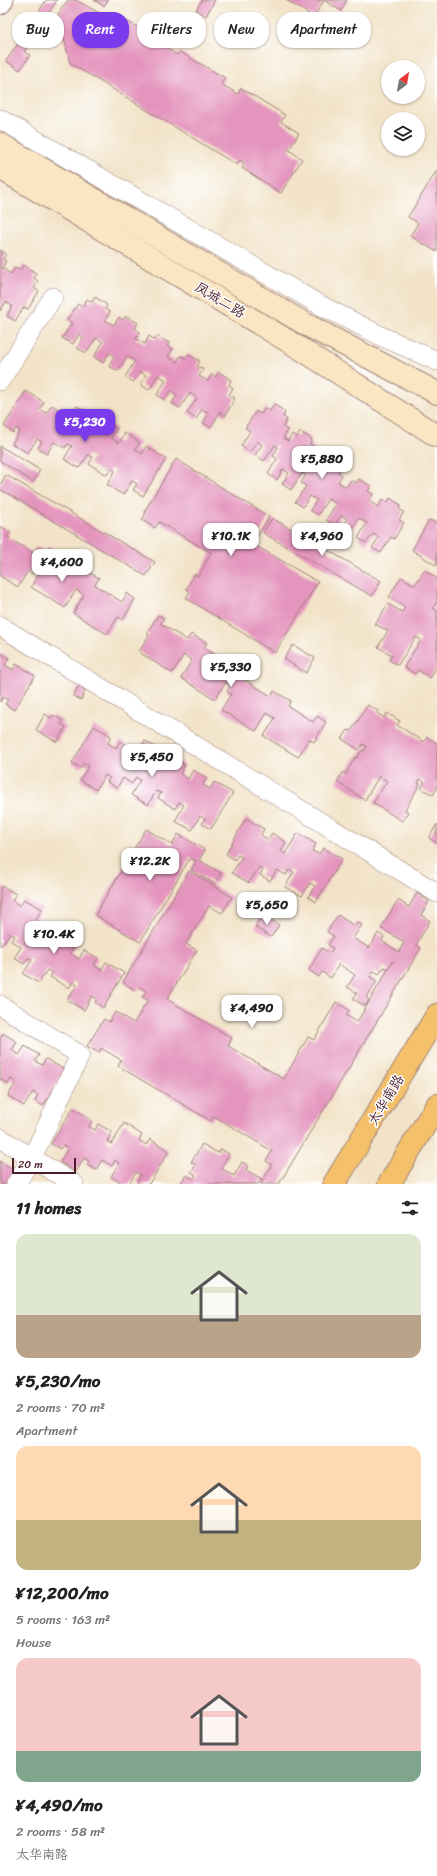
<!DOCTYPE html>
<html lang="en">
<head>
<meta charset="utf-8">
<style>
  body { margin:0; font-family:Sriracha,"LXGW WenKai TC",sans-serif; background:#f6f6f6; color:#222; height:100vh; display:flex; flex-direction:column; font-size:15px; white-space:nowrap }
  * { box-sizing:border-box; margin:0 }
  p { font-size:13px; color:#767676 }
  .icon { flex:none; width:22px; height:22px; fill:none; stroke:currentColor; stroke-width:2; stroke-linecap:round; stroke-linejoin:round }
  .map { position:relative; height:1184px; overflow:hidden }
  .panel { display:flex; flex-direction:column; background:#fff; flex:1 }
  .panel>* { flex:none }
  .guide { position:absolute; left:12px; top:12px; width:413px; height:36px; display:flex; gap:8px }
  .needle { width:26px; rotate:31deg }
  .fabs { position:absolute; left:381px; top:60px; display:grid; gap:8px }
  .fabs a { display:grid; place-items:center; width:44px; height:44px; border-radius:50%; background:#fff; box-shadow:0 1px 3px #0004; font-size:20px }
  .scale { position:absolute; left:12px; bottom:10px; width:64px; box-sizing:border-box; padding-left:4px; border:2px solid #4a1f2b; border-top:0; font-size:11px; line-height:14px; white-space:nowrap; color:#4a1f2b; -webkit-text-stroke:3px #fff; paint-order:stroke }
  .price { position:absolute; translate:-50% -34px; padding:0 9px; border-radius:8px; background:#fff; color:#222; font-size:13px; line-height:26px; filter:drop-shadow(0 1px 2px #0008) }
  .price::after { content:''; position:absolute; left:50%; top:24px; width:12px; height:9px; margin-left:-6px; background:inherit; clip-path:polygon(0 0,100% 0,50% 100%) }
  .price.active { background:#7c3aed; color:#fff }
  ul { padding:0; list-style:none }
  li { display:grid; align-content:center; gap:8px; height:212px; padding:0 16px }
  li span { display:grid; place-items:center; height:124px; border-radius:12px; color:#555 }
  li>.icon { margin-inline-start:auto }
  span .icon { width:72px; height:72px; fill:#fffc; stroke-width:1 }
  li b { font-size:17px }
  h2 { display:flex; justify-content:space-between; align-items:center; height:48px; padding:0 16px; font-size:17px }
  .chip { padding:0 14px; border-radius:16px; background:#fff; box-shadow:0 1px 3px #0004; font-size:14px; line-height:36px }
  .chip.active { background:#7c3aed; color:#fff }
  .map>svg:first-child { display:block }
  .building { fill:#e495be }
  .lines { fill:none; stroke-linecap:round; stroke-linejoin:round }
  .minor-casing { stroke:#9e817a; stroke-width:20 }
  .tertiary-casing { stroke:#9e817a; stroke-width:24 }
  .secondary-casing { stroke:#9e817a; stroke-width:24 }
  .primary-casing { stroke:#9e817a; stroke-width:24 }
  .minor { stroke:#fff; stroke-width:19 }
  .tertiary { stroke:#fff; stroke-width:22 }
  .secondary { stroke:#fbe6c3; stroke-width:22 }
  .primary { stroke:#f4c16a; stroke-width:22 }
  .labels { text-anchor:middle; dominant-baseline:central; stroke-width:3; stroke-linejoin:round; paint-order:stroke }
  .street-label { font-size:14px; fill:#4a1f2b; stroke:#fff }
</style>
</head>
<body>
<div class="map">
<svg width="437" height="1184" viewBox="0 0 437 1184">
  <rect width="100%" height="100%" fill="#fff"/>
  <filter id="ink" filterUnits="userSpaceOnUse"><feTurbulence type="fractalNoise" baseFrequency=".025" numOctaves="2"/><feDisplacementMap in="SourceGraphic" scale="8" xChannelSelector="R" yChannelSelector="G"/><feConvolveMatrix kernelMatrix="1 2 1 2 8 2 1 2 1" color-interpolation-filters="sRGB"/></filter>
  <filter id="wash" filterUnits="userSpaceOnUse"><feTurbulence type="fractalNoise" baseFrequency=".012" numOctaves="4" result="noise"/><feDisplacementMap in="SourceGraphic" scale="16" xChannelSelector="R" yChannelSelector="G"/><feGaussianBlur stdDeviation="0.9" result="paint"/><feColorMatrix in="noise" values="0 0 0 0 0 0 0 0 0 0 0 0 0 0 0 0 0 1.4 0 .05"/><feComposite in="paint" operator="in"/></filter>
  <g filter="url(#wash)">
    <rect width="100%" height="100%" fill="#f2e3c8"/>
    <g id="blocks">
      <!-- building -->
      <g class="building">
        <polygon points="46,0 57,0 38,30 30,26"/>
        <polygon points="68,0 76,0 115,22 118,16 163,42 162,45 177,55 180,52 225,78 221,84 238,94 241,88 285,115 281,122 299,133 289,150 302,159 281,193 242,168 245,163 240,160 237,165 70,63 58,14"/>
        <polygon points="94,0 108,0 104,6"/>
        <polygon points="202,0 215,0 206,16 196,10"/>
        <polygon points="286,0 347,0 341,11 324,0 314,17"/>
        <polygon points="25,33 33,39 24,52 30,55 20,70 6,61"/>
        <polygon points="437,170 437,252 410,236 418,223 408,217"/>
        <polygon points="0,250 6,254 3,259 6,261 2,268 11,274 15,268 20,270 23,265 36,273 34,278 38,281 34,288 39,291 28,309 24,307 15,321 7,316 12,306 6,302 0,311"/>
        <polygon points="95,297 107,305 105,309 110,312 105,320 114,325 119,317 123,320 126,316 138,323 135,328 140,332 136,339 145,344 149,336 155,340 157,336 169,343 167,346 173,349 168,357 177,362 180,356 186,358 188,354 200,361 197,366 203,369 199,376 208,381 212,374 216,377 219,372 231,380 229,385 233,388 229,395 235,398 225,416 220,412 211,427 203,423 209,413 202,409 196,419 187,413 197,398 190,393 180,408 172,403 177,395 171,391 165,400 157,395 166,380 158,375 149,390 141,385 146,375 140,372 133,382 125,377 135,361 127,356 118,371 109,366 114,356 109,353 103,363 94,357 103,342 96,338 86,353 77,348 83,337 79,334 73,344 62,338 72,323 67,320 78,304 82,307 87,299 92,302"/>
        <polygon points="26,391 44,402 40,409 46,413 52,405 66,414 60,423 64,426 77,406 95,417 91,423 99,428 104,421 117,429 111,438 119,443 125,433 140,443 135,449 142,454 146,446 166,459 143,496 133,490 137,484 132,481 123,495 107,485 115,471 111,468 107,475 89,464 93,457 88,455 79,468 64,459 72,446 68,444 65,448 54,442 47,454 38,448 42,442 37,439 28,453 12,444 20,430 16,428 13,433 4,426"/>
        <polygon points="274,404 285,412 283,417 287,419 283,427 288,430 283,438 288,441 292,434 297,437 300,432 312,439 310,444 315,447 311,454 315,457 310,466 316,469 320,462 324,464 327,459 340,467 338,472 342,475 338,482 346,487 351,480 356,483 359,479 371,486 368,491 373,494 369,501 378,507 382,500 387,503 390,498 401,505 399,509 404,512 399,520 404,523 394,539 391,537 381,553 372,548 379,537 373,534 366,543 358,538 367,523 359,518 349,535 341,530 347,519 341,515 335,525 326,520 336,504 328,499 318,515 310,510 317,500 310,496 303,507 295,502 306,486 301,483 306,475 302,473 291,490 282,484 289,473 283,469 277,480 268,474 277,459 273,456 278,447 275,445 264,461 255,455 262,445 257,441 250,452 241,446 250,431 245,428 256,411 261,414 265,408 270,411"/>
        <polygon points="0,446 40,470 33,482 0,461"/>
        <polygon points="176,459 269,517 253,544 318,582 275,653 186,598 190,591 186,589 195,574 198,576 211,553 159,522 155,528 142,520 146,513 144,512"/>
        <polygon points="6,475 155,562 146,576 0,489 0,485"/>
        <polygon points="272,518 381,581 372,596 263,533"/>
        <polygon points="429,520 437,523 437,566 412,550"/>
        <polygon points="0,526 10,532 7,537 33,553 37,547 45,552 49,547 57,552 54,558 80,574 83,569 99,578 95,585 122,602 127,593 135,599 123,620 118,617 107,634 73,613 84,595 76,590 65,608 31,587 41,570 36,567 32,574 28,571 18,587 0,576"/>
        <polygon points="424,570 437,578 437,602 433,608 437,611 437,666 430,678 418,670 415,674 404,667 421,640 416,637 398,665 389,660 392,655 378,647 388,631 375,624 388,604 402,612 405,607 389,597 401,577 415,585"/>
        <polygon points="158,615 164,618 161,624 187,640 191,634 207,643 204,648 231,664 234,659 242,664 239,670 248,675 245,680 271,696 274,691 291,701 288,706 313,722 317,716 326,722 314,742 309,739 298,757 264,736 275,718 267,713 256,731 221,710 231,694 227,692 231,685 226,682 215,699 181,678 192,660 184,655 172,673 139,652 149,635 147,633"/>
        <polygon points="293,645 315,658 306,673 284,659"/>
        <polygon points="0,653 9,658 5,665 13,670 16,664 35,676 14,710 5,704 8,700 3,697 0,702"/>
        <polygon points="78,687 85,691 81,700 73,696"/>
        <polygon points="368,705 378,711 377,713 384,718 387,713 400,721 397,725 424,742 427,737 437,743 437,789 433,795 421,788 425,782 420,779 418,783 420,784 405,810 408,812 402,821 373,803 387,781 379,776 365,800 337,782 343,772 346,774 355,757 357,758 362,750 364,751 367,746 363,744 359,750 342,739 348,730 351,731"/>
        <polygon points="45,714 51,718 53,715 63,721 61,724 66,727 57,742 36,730"/>
        <polygon points="94,726 111,736 108,743 116,748 120,741 134,750 129,758 133,761 145,741 164,752 159,759 166,763 170,756 185,765 180,774 188,779 193,770 207,778 203,785 210,789 214,782 233,793 211,829 202,824 205,819 200,816 192,830 175,821 184,805 179,802 175,809 158,798 161,793 156,791 148,805 131,795 140,780 136,777 132,784 123,778 117,788 107,782 110,778 105,775 96,790 80,780 89,765 84,763 81,768 72,763"/>
        <polygon points="246,818 264,829 261,835 268,840 272,833 286,842 281,851 285,854 298,833 316,844 312,851 319,854 323,848 342,859 316,902 308,897 315,886 310,883 302,896 285,887 294,872 289,870 286,875 277,870 270,881 260,875 263,870 259,867 249,883 232,873 242,857 238,855 235,860 226,854"/>
        <polygon points="437,824 437,843 429,838"/>
        <polygon points="146,829 172,845 178,834 205,850 199,860 221,873 215,884 191,870 196,861 190,858 140,942 95,915"/>
        <polygon points="189,871 232,897 222,913 209,906 186,944 197,950 167,999 232,1038 228,1046 284,1079 308,1037 314,1040 336,1002 349,1010 346,1015 357,1022 393,961 388,969 384,967 379,974 374,971 370,977 377,981 366,998 369,1000 365,1006 353,999 357,993 347,987 355,975 339,964 331,978 322,972 319,977 309,970 322,948 330,953 333,948 328,945 334,936 327,932 338,915 354,926 357,922 362,925 353,938 369,948 378,933 384,937 382,941 399,952 404,942 381,928 398,900 409,907 417,893 429,901 421,915 430,921 416,945 421,948 279,1184 261,1184 272,1165 266,1161 272,1151 214,1116 211,1121 118,1066 121,1060 101,1048 99,1053 87,1046 104,1019 109,1022 115,1012 134,1023 148,1000 142,997 146,991 139,987 136,991 123,982"/>
        <polygon points="2,886 16,894 12,900 20,906 24,899 42,909 30,930 35,933 41,924 54,932 50,938 58,942 62,936 76,945 70,953 79,959 84,950 98,958 94,965 101,970 106,962 124,973 103,1008 95,1002 97,999 92,996 84,1010 67,1000 77,985 73,982 69,988 50,977 53,973 47,970 39,983 23,974 32,960 28,958 24,964 14,958 21,947 11,941 15,936 10,933 1,946 0,945 0,890"/>
        <polygon points="262,914 279,925 271,937 255,927"/>
        <polygon points="3,1033 17,1042 12,1050 19,1055 25,1046 39,1055 35,1061 42,1065 46,1059 65,1070 43,1106 35,1101 38,1095 33,1092 24,1106 8,1096 16,1082 11,1079 8,1084 0,1079 0,1039"/>
        <polygon points="73,1108 92,1120 89,1127 95,1130 98,1124 112,1132 107,1141 112,1144 124,1123 142,1135 139,1140 146,1145 150,1139 169,1151 149,1184 140,1184 137,1182 141,1175 136,1172 129,1184 123,1184 111,1177 119,1163 115,1160 112,1166 102,1160 96,1170 87,1165 89,1161 84,1158 76,1172 60,1162 68,1148 63,1145 60,1149 51,1144"/>
        <polygon points="202,1144 218,1153 221,1149 229,1154 221,1168 234,1176 242,1162 248,1165 246,1170 262,1179 258,1184 180,1184 186,1175 193,1179 196,1175 191,1172 196,1165 191,1162"/>
        <polygon points="0,1161 14,1170 6,1184 0,1184"/>
      </g>
    </g>
  </g>
  <g filter="url(#ink)">
    <use href="#blocks" fill-opacity="0" stroke="#9e817a" stroke-width="1"/>
    <g class="lines">
      <!-- minor casing -->
      <g class="minor-casing">
        <g id="minor">
          <polyline points="0,119 320,305 383,337 437,361"/>
          <polyline points="0,381 53,297"/>
          <polyline points="0,626 437,893"/>
          <polyline points="0,1005 80,1055 32,1158 16,1184"/>
          <polyline points="0,1138 74,1184"/>
        </g>
      </g>
      <!-- tertiary casing -->
      <g class="tertiary-casing">
        <polyline id="tertiary" points="0,3 2,0"/>
      </g>
      <!-- secondary casing -->
      <g class="secondary-casing">
        <g id="secondary">
          <polyline points="0,144 307,325 437,393"/>
          <polyline points="0,168 293,344 437,436"/>
        </g>
      </g>
      <!-- primary casing -->
      <g class="primary-casing">
        <g id="primary">
          <polyline points="334,1184 437,1015"/>
          <polyline points="389,1184 437,1105"/>
        </g>
      </g>
      <!-- minor -->
      <use href="#minor" class="minor"/>
      <!-- tertiary -->
      <use href="#tertiary" class="tertiary"/>
      <!-- secondary -->
      <use href="#secondary" class="secondary"/>
      <!-- primary -->
      <use href="#primary" class="primary"/>
    </g>
  </g>
  <g class="labels">
    <!-- street labels -->
    <g class="street-label">
      <text transform="translate(220 300) rotate(31)">凤城二路</text>
      <text transform="translate(386 1100) rotate(-59)">太华南路</text>
    </g>
  </g>
</svg>
<div class="fabs">
<a><svg class="needle" viewBox="-14 -14 28 28"><path d="M0-13l5 13h-10z" fill="#e53935"/><path d="M0 13l5-13h-10z" fill="#767676"/></svg></a>
<a><svg class="icon" aria-label="layers" viewBox="0 0 24 24"><path d="M12 4l9 5-9 5-9-5zM3 14l9 5 9-5"/></svg></a>
</div>
<div class="scale">20 m</div>
<b class="price active" style="left:85px;top:443px">¥5,230</b>
<b class="price" style="left:322px;top:480px">¥5,880</b>
<b class="price" style="left:231px;top:557px">¥10.1K</b>
<b class="price" style="left:322px;top:557px">¥4,960</b>
<b class="price" style="left:62px;top:583px">¥4,600</b>
<b class="price" style="left:231px;top:688px">¥5,330</b>
<b class="price" style="left:152px;top:778px">¥5,450</b>
<b class="price" style="left:150px;top:882px">¥12.2K</b>
<b class="price" style="left:267px;top:926px">¥5,650</b>
<b class="price" style="left:54px;top:955px">¥10.4K</b>
<b class="price" style="left:252px;top:1029px">¥4,490</b>
<div class="guide">
<a class="chip">Buy</a>
<a class="chip active">Rent</a>
<a class="chip">Filters</a>
<a class="chip">New</a>
<a class="chip">Apartment</a>
</div>
</div>
<section class="panel">
<h2>11 homes<svg class="icon" aria-label="filters" viewBox="0 0 24 24"><path d="M4 7h16M4 17h16"/><circle cx="9" cy="7" r="2"/><circle cx="15" cy="17" r="2"/></svg></h2>
<ul>
<li><span style="background:linear-gradient(#dfe7d0 65%,#b9a48a 0)"><svg class="icon" aria-label="home" viewBox="0 0 24 24"><path d="M3 11l9-7 9 7M6 9v11h12V9"/></svg></span><div><b>¥5,230/mo</b><p>2 rooms · 70 m²</p><p>Apartment</p></div></li>
<li><span style="background:linear-gradient(#ffd9b3 60%,#c2b280 0)"><svg class="icon" aria-label="home" viewBox="0 0 24 24"><path d="M3 11l9-7 9 7M6 9v11h12V9"/></svg></span><div><b>¥12,200/mo</b><p>5 rooms · 163 m²</p><p>House</p></div></li>
<li><span style="background:linear-gradient(#f6c9c9 75%,#7fa58c 0)"><svg class="icon" aria-label="home" viewBox="0 0 24 24"><path d="M3 11l9-7 9 7M6 9v11h12V9"/></svg></span><div><b>¥4,490/mo</b><p>2 rooms · 58 m²</p><p>太华南路</p></div></li>
</ul>
</section>
</body>
</html>
